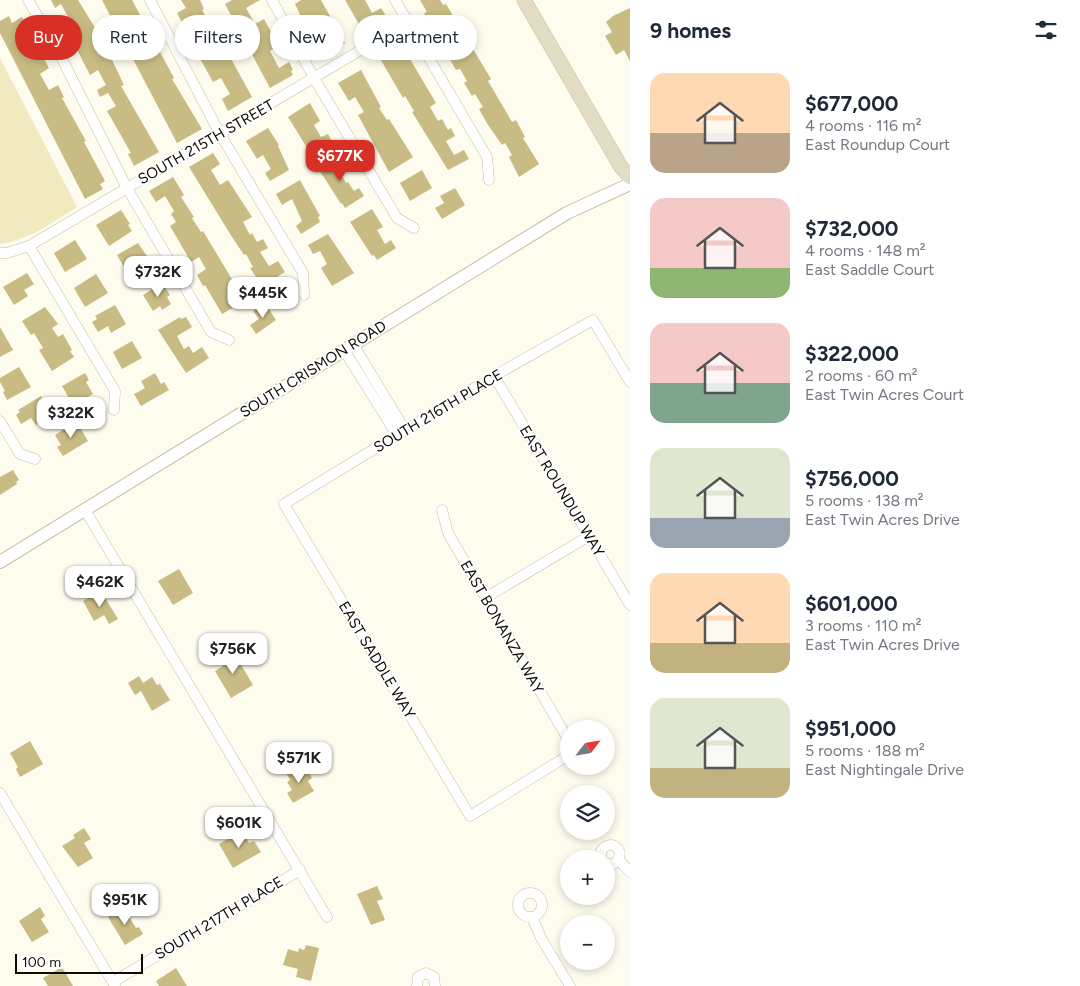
<!DOCTYPE html>
<html lang="en">
<head>
<meta charset="utf-8">
<style>
  body { margin:0; font-family:Figtree,sans-serif; background:#f6f6f7; color:#1f2937; height:100vh; display:flex; flex-direction:column; font-size:19px; white-space:nowrap }
  * { box-sizing:border-box; margin:0 }
  p { font-size:16px; color:#747a83 }
  .icon { flex:none; width:28px; height:28px; fill:none; stroke:currentColor; stroke-width:2; stroke-linecap:round; stroke-linejoin:round }
  .map { position:relative; flex:1; overflow:hidden }
  .side { display:flex; flex-direction:column; background:#fff; width:450px }
  .side>* { flex:none }
  .banner { position:absolute; left:15px; top:15px; width:475px; height:45px; display:flex; gap:10px }
  .needle { width:32px; rotate:59deg }
  .buttons { position:absolute; left:560px; top:720px; display:grid; gap:10px }
  .buttons a { display:grid; place-items:center; width:55px; height:55px; border-radius:50%; background:#fff; box-shadow:0 2px 8px #0003; font-size:25px }
  .scale { position:absolute; left:15px; bottom:12px; width:128px; box-sizing:border-box; padding-left:5px; border:2px solid #0e0b03; border-top:0; font-size:14px; line-height:18px; white-space:nowrap; color:#0e0b03; -webkit-text-stroke:4px #fff; paint-order:stroke }
  .price { position:absolute; translate:-50% -42px; padding:0 11px; border-radius:10px; background:#fff; color:#222; font-size:16px; line-height:32px; filter:drop-shadow(0 1px 2px #0008) }
  .price::after { content:''; position:absolute; left:50%; top:30px; width:15px; height:11px; margin-left:-8px; background:inherit; clip-path:polygon(0 0,100% 0,50% 100%) }
  .price.on { background:#d93025; color:#fff }
  ul { padding:0; list-style:none }
  li { display:flex; align-items:center; gap:15px; height:125px; padding:0 20px }
  li span { display:grid; place-items:center; flex:none; width:140px; height:100px; border-radius:15px; color:#555 }
  li>.icon { margin-inline-start:auto }
  span .icon { width:60px; height:60px; fill:#fffc; stroke-width:1 }
  li b { font-size:21px }
  h2 { display:flex; justify-content:space-between; align-items:center; height:60px; padding:0 20px; font-size:21px }
  .tag { padding:0 18px; border-radius:22px; background:#fff; box-shadow:0 2px 8px #0003; font-size:18px; line-height:45px }
  .tag.on { background:#d93025; color:#fff }
  main { display:flex; flex:1; min-height:0 }
  .map>svg:first-child { display:block }
  .green { fill:#f1e9c0 }
  .building { fill:#c8bc84 }
  .lines { fill:none; stroke-linecap:round; stroke-linejoin:round }
  .minor-casing { stroke:#c5bf9f; stroke-width:11 }
  .tertiary-casing { stroke:#c5bf9f; stroke-width:14 }
  .secondary-casing { stroke:#c5bf9f; stroke-width:15 }
  .minor { stroke:#fff; stroke-width:10 }
  .tertiary { stroke:#fff; stroke-width:12 }
  .secondary { stroke:#e2ddc3; stroke-width:14 }
  .labels { text-anchor:middle; dominant-baseline:central; stroke-width:4; stroke-linejoin:round; paint-order:stroke }
  .street-label { font-size:15px; fill:#0e0b03; stroke:#fff }
</style>
</head>
<body>
<main>
<div class="map">
<svg width="630" height="986" viewBox="0 0 630 986">
  <rect width="100%" height="100%" fill="#fefcee"/>
  <!-- green -->
  <path class="green" d="M0,58L77,207C52,223 29,240 0,244Z"/>
  <!-- building -->
  <g class="building">
    <polygon points="51,0 78,0 102,39 124,85 121,86 159,152 134,166 128,154 131,153 107,111 116,106 108,93 100,97 97,90 106,85 98,70 90,75 62,21 68,17 61,4 55,8"/>
    <polygon points="102,0 132,0 150,33 141,39 151,57 160,52 174,78 172,79 202,129 177,143"/>
    <polygon points="181,0 200,0 204,9 202,10 217,36 218,35 252,97 228,111 222,99 230,94 221,78 213,82 198,55 207,49 204,43 196,29 188,34 177,13 186,8"/>
    <polygon points="232,0 260,0 246,8 255,24 264,19 279,46 270,51 279,68 289,62 293,70 291,71 293,75 270,88 225,4"/>
    <polygon points="301,0 321,0 345,43 323,57 315,45 324,40 313,20 305,25 295,4"/>
    <polygon points="345,0 365,0 372,13 381,8 388,19 364,33"/>
    <polygon points="420,0 440,0 443,5 446,4 491,79 488,81 498,98 512,122 516,120 525,137 523,138 539,164 519,177 509,157 512,155 505,143 502,145 488,125 479,109 483,107 475,94 472,96 464,83 467,81 460,69 456,70 445,51 424,13 427,12"/>
    <polygon points="630,8 630,61 624,50 616,55 605,36 612,32 606,22 613,16"/>
    <polygon points="9,16 12,23 22,17 49,68 40,74 49,90 58,85 64,97 62,98 86,141 84,142 105,181 100,184 103,189 85,199 0,33 0,21"/>
    <polygon points="400,42 436,103 430,107 438,121 442,119 448,130 451,128 455,136 446,141 454,155 464,150 469,159 448,170 412,112 414,111 405,96 403,98 378,55"/>
    <polygon points="361,70 381,107 379,108 387,120 389,119 413,157 389,172 358,115 364,112 355,97 349,101 338,83"/>
    <polygon points="310,103 320,121 314,125 321,137 328,134 333,143 313,154 311,150 309,151 288,117"/>
    <polygon points="268,128 279,145 278,146 289,170 270,181 265,173 271,169 263,155 257,159 246,141"/>
    <polygon points="213,153 220,164 211,170 220,185 228,180 252,217 243,222 250,235 252,233 257,242 263,239 268,248 260,252 269,266 278,261 285,272 262,286 250,268 253,267 246,254 244,255 232,237 189,167"/>
    <polygon points="341,155 347,166 339,171 346,183 348,182 354,191 359,188 364,196 345,208 342,203 341,204 318,168"/>
    <polygon points="422,170 432,188 410,201 400,183"/>
    <polygon points="173,177 184,195 181,197 194,217 192,218 201,232 203,231 245,301 222,314 205,285 203,286 197,275 206,269 199,257 191,262 170,226 176,222 171,214 174,211 165,196 156,202 149,191"/>
    <polygon points="300,180 320,216 318,217 320,222 301,234 296,226 302,221 292,199 282,205 276,194"/>
    <polygon points="455,188 465,205 442,219 435,208 444,203 440,196"/>
    <polygon points="372,209 383,227 377,230 385,244 391,240 396,248 377,260 374,255 372,256 350,222"/>
    <polygon points="121,210 130,224 128,225 132,231 109,246 96,225"/>
    <polygon points="328,234 354,273 332,286 321,268 327,264 320,251 313,254 308,245"/>
    <polygon points="75,240 87,259 65,272 54,253"/>
    <polygon points="138,243 151,262 128,274 117,255"/>
    <polygon points="27,273 34,284 24,290 28,296 14,305 3,287"/>
    <polygon points="96,274 108,293 85,307 74,288"/>
    <polygon points="162,283 170,295 167,297 171,304 162,310 160,306 153,311 143,295"/>
    <polygon points="265,303 276,320 256,334 250,325 259,319 253,311"/>
    <polygon points="115,305 126,324 111,333 108,326 98,332 92,322 97,319 95,316"/>
    <polygon points="45,307 58,324 52,328 58,337 63,334 72,350 70,351 74,357 52,371 39,350 43,348 34,333 31,335 22,321"/>
    <polygon points="180,317 181,319 186,317 192,327 177,336 184,349 189,346 193,353 202,347 209,358 186,373 158,330"/>
    <polygon points="0,327 13,350 0,357"/>
    <polygon points="132,341 142,358 122,369 113,352"/>
    <polygon points="19,367 31,387 7,400 3,392 5,391 0,382 0,378"/>
    <polygon points="85,373 89,380 86,382 93,394 73,405 62,386"/>
    <polygon points="155,373 161,384 164,382 169,390 141,406 134,394 145,388 141,381"/>
    <polygon points="41,396 46,405 43,406 50,417 36,425 31,418 21,424 16,415 20,412 18,410"/>
    <polygon points="76,421 88,441 63,456 57,447 61,445 55,435"/>
    <polygon points="13,470 19,480 16,482 17,484 0,495 0,477"/>
    <polygon points="179,569 193,593 173,605 158,581"/>
    <polygon points="101,591 118,619 109,624 104,615 94,621 83,601"/>
    <polygon points="228,650 234,660 237,658 253,685 231,698 215,671 223,666 217,656"/>
    <polygon points="139,676 143,683 152,677 157,685 160,684 170,700 152,711 141,691 135,695 128,683"/>
    <polygon points="30,741 43,764 20,777 16,769 18,767 10,753"/>
    <polygon points="300,764 305,773 308,771 312,778 308,781 314,791 293,803 287,793 292,790 287,782 290,780 286,773"/>
    <polygon points="84,828 91,839 84,843 93,858 78,867 62,846 75,838 73,835"/>
    <polygon points="242,831 249,843 254,841 261,852 233,868 219,844"/>
    <polygon points="377,886 383,899 377,901 385,920 371,925 357,894"/>
    <polygon points="40,907 45,916 41,919 49,932 32,942 19,921"/>
    <polygon points="123,907 136,928 139,927 143,934 125,945 108,917"/>
    <polygon points="306,945 319,948 311,981 296,977 298,969 283,965 288,949 298,952 299,948 304,950"/>
    <polygon points="62,967 73,986 48,986 43,978"/>
    <polygon points="176,968 187,986 159,986 156,981"/>
  </g>
  <g class="lines">
    <!-- minor casing -->
    <g class="minor-casing">
      <g id="minor">
        <polyline points="28,0 56,47 127,188 211,332 229,340"/>
        <polyline points="150,0 220,134 303,273 304,295"/>
        <polyline points="272,0 314,78 397,218 414,228"/>
        <polyline points="395,0 487,157 489,180"/>
        <polyline points="29,246 115,391 114,410"/>
        <polyline points="0,253 7,253 29,246 408,22"/>
        <polyline points="353,344 405,430"/>
        <polyline points="344,350 397,435"/>
        <polyline points="494,376 630,605"/>
        <polyline points="0,421 20,454 35,459"/>
        <polyline points="85,510 327,917"/>
        <polyline points="442,510 448,533 569,741"/>
        <polyline points="485,598 589,536"/>
        <polyline points="569,755 470,816 284,504 494,376 593,320 630,382"/>
        <polyline points="0,793 115,986"/>
        <path d="M601,859V851C611,836 629,853 614,864H606"/>
        <polyline points="619,860 630,872"/>
        <circle cx="530" cy="905" r="12"/>
        <polyline points="532,917 541,938 570,986"/>
        <polyline points="113,982 300,870"/>
        <polyline points="417,986 418,977 426,973 434,977 435,986"/>
      </g>
    </g>
    <!-- tertiary casing -->
    <g class="tertiary-casing">
      <polyline id="tertiary" points="0,562 567,213 630,184"/>
    </g>
    <!-- secondary casing -->
    <g class="secondary-casing">
      <polyline id="secondary" points="524,0 621,167 630,177"/>
    </g>
    <!-- minor -->
    <use href="#minor" class="minor"/>
    <!-- tertiary -->
    <use href="#tertiary" class="tertiary"/>
    <!-- secondary -->
    <use href="#secondary" class="secondary"/>
  </g>
  <g class="labels">
    <!-- street labels -->
    <g class="street-label">
      <text transform="translate(206 142) rotate(-30)">SOUTH 215TH STREET</text>
      <text transform="translate(313 369) rotate(-32)">SOUTH CRISMON ROAD</text>
      <text transform="translate(438 411) rotate(-31)">SOUTH 216TH PLACE</text>
      <text transform="translate(562 491) rotate(59)">EAST ROUNDUP WAY</text>
      <text transform="translate(502 627) rotate(60)">EAST BONANZA WAY</text>
      <text transform="translate(377 660) rotate(59)">EAST SADDLE WAY</text>
      <text transform="translate(219 918) rotate(-31)">SOUTH 217TH PLACE</text>
    </g>
  </g>
</svg>
<div class="buttons">
<a><svg class="needle" viewBox="-14 -14 28 28"><path d="M0-13l5 13h-10z" fill="#e53935"/><path d="M0 13l5-13h-10z" fill="#747a83"/></svg></a>
<a><svg class="icon" aria-label="layers" viewBox="0 0 24 24"><path d="M12 4l9 5-9 5-9-5zM3 14l9 5 9-5"/></svg></a>
<a>+</a>
<a>−</a>
</div>
<div class="scale">100 m</div>
<b class="price on" style="left:340px;top:182px">$677K</b>
<b class="price" style="left:158px;top:298px">$732K</b>
<b class="price" style="left:263px;top:319px">$445K</b>
<b class="price" style="left:71px;top:439px">$322K</b>
<b class="price" style="left:100px;top:608px">$462K</b>
<b class="price" style="left:233px;top:675px">$756K</b>
<b class="price" style="left:299px;top:784px">$571K</b>
<b class="price" style="left:239px;top:849px">$601K</b>
<b class="price" style="left:125px;top:926px">$951K</b>
<div class="banner">
<a class="tag on">Buy</a>
<a class="tag">Rent</a>
<a class="tag">Filters</a>
<a class="tag">New</a>
<a class="tag">Apartment</a>
</div>
</div>
<section class="side">
<h2>9 homes<svg class="icon" aria-label="filters" viewBox="0 0 24 24"><path d="M4 7h16M4 17h16"/><circle cx="9" cy="7" r="2"/><circle cx="15" cy="17" r="2"/></svg></h2>
<ul>
<li><span style="background:linear-gradient(#ffd9b3 60%,#b9a48a 0)"><svg class="icon" aria-label="home" viewBox="0 0 24 24"><path d="M3 11l9-7 9 7M6 9v11h12V9"/></svg></span><div><b>$677,000</b><p>4 rooms · 116 m²</p><p>East Roundup Court</p></div></li>
<li><span style="background:linear-gradient(#f6c9c9 70%,#8fb573 0)"><svg class="icon" aria-label="home" viewBox="0 0 24 24"><path d="M3 11l9-7 9 7M6 9v11h12V9"/></svg></span><div><b>$732,000</b><p>4 rooms · 148 m²</p><p>East Saddle Court</p></div></li>
<li><span style="background:linear-gradient(#f6c9c9 60%,#7fa58c 0)"><svg class="icon" aria-label="home" viewBox="0 0 24 24"><path d="M3 11l9-7 9 7M6 9v11h12V9"/></svg></span><div><b>$322,000</b><p>2 rooms · 60 m²</p><p>East Twin Acres Court</p></div></li>
<li><span style="background:linear-gradient(#dfe7d0 70%,#9aa5b1 0)"><svg class="icon" aria-label="home" viewBox="0 0 24 24"><path d="M3 11l9-7 9 7M6 9v11h12V9"/></svg></span><div><b>$756,000</b><p>5 rooms · 138 m²</p><p>East Twin Acres Drive</p></div></li>
<li><span style="background:linear-gradient(#ffd9b3 70%,#c2b280 0)"><svg class="icon" aria-label="home" viewBox="0 0 24 24"><path d="M3 11l9-7 9 7M6 9v11h12V9"/></svg></span><div><b>$601,000</b><p>3 rooms · 110 m²</p><p>East Twin Acres Drive</p></div></li>
<li><span style="background:linear-gradient(#dfe7d0 70%,#c2b280 0)"><svg class="icon" aria-label="home" viewBox="0 0 24 24"><path d="M3 11l9-7 9 7M6 9v11h12V9"/></svg></span><div><b>$951,000</b><p>5 rooms · 188 m²</p><p>East Nightingale Drive</p></div></li>
</ul>
</section>
</main>
</body>
</html>
